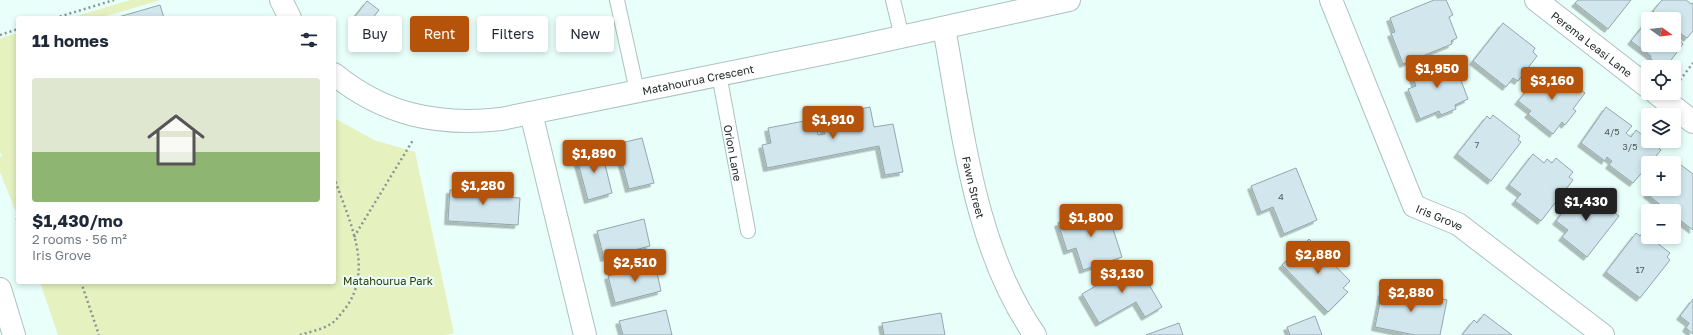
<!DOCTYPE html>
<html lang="en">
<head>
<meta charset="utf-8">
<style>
  body { margin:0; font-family:"Golos Text",sans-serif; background:#f2f2f3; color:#1f2937; height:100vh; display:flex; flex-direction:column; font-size:15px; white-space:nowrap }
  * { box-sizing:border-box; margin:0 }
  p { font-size:13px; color:#747a83 }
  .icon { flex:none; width:22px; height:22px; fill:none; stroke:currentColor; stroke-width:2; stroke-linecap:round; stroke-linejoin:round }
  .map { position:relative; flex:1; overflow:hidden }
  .panel { position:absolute; left:16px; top:16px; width:320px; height:268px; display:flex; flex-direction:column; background:#fff; border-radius:4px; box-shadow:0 2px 6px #0003 }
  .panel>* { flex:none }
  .banner { position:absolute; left:348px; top:16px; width:380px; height:36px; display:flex; gap:8px }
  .needle { width:26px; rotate:104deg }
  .tools { position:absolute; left:1641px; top:12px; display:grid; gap:8px }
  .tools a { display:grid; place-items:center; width:40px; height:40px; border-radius:4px; background:#fff; box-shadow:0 2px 6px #0003; font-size:20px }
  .price { position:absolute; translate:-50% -34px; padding:0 9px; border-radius:4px; background:#b45309; color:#fff; font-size:13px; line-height:26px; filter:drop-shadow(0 1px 2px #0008) }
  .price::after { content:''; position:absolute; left:50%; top:24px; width:12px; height:9px; margin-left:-6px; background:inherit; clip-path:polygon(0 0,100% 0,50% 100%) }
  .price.current { background:#222; color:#fff }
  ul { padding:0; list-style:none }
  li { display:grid; align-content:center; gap:8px; height:212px; padding:0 16px }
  li span { display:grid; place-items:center; height:124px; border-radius:4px; color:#555 }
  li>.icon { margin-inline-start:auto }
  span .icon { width:72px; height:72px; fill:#fffc; stroke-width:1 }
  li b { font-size:17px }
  h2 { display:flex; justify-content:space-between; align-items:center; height:48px; padding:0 16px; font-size:17px }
  .pill { padding:0 14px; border-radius:4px; background:#fff; box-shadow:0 2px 6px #0003; font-size:14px; line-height:36px }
  .pill.current { background:#b45309; color:#fff }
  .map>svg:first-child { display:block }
  .green { fill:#e5f2c0 }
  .building { fill:#d1e7ed; stroke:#92a7ac; filter:url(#shadow) }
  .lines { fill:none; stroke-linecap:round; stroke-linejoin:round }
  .service-casing { stroke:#acc2bd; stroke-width:16 }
  .minor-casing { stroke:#acc2bd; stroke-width:24 }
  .secondary-casing { stroke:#acc2bd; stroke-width:24 }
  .path { stroke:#879693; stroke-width:2.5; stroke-dasharray:2 3; stroke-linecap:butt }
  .service { stroke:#fff; stroke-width:14 }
  .minor { stroke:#fff; stroke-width:22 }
  .secondary { stroke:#fff; stroke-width:22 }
  .labels { text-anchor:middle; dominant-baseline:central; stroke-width:4; stroke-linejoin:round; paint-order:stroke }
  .number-label { font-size:9px; fill:#4e5a5b }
  .street-label { font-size:11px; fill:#232b2a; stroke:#e8fffa }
  .park-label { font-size:11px; fill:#2f3904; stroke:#e8fffa }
</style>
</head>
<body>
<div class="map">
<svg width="1693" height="335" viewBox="0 0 1693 335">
  <defs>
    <filter id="shadow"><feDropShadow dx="-3.5" dy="3.5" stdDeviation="0" flood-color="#0004"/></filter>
  </defs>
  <rect width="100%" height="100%" fill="#e8fffa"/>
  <!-- green -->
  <g class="green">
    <polygon points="130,0 160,0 100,18 70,18"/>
    <polygon points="18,33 18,217 0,172 0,157 2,156 0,152 0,38"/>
    <polygon points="334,118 374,140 415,152 454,333 446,335 58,335 40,282 334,282"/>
  </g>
  <!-- building -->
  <g class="building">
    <polygon points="1434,0 1446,0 1453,15 1449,17 1457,38 1451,41 1452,44 1403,64 1391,33 1395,32 1390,18"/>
    <polygon points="1578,0 1631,0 1608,29 1575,3"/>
    <polygon points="1662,0 1686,0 1691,4 1693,3 1693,31 1687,38 1680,33 1677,38 1683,44 1666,67 1661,67 1650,58 1651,56 1631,41 1650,17 1652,19 1648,19 1648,45 1674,45 1674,19 1653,19 1657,15 1653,11"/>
    <polygon points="367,1 379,10 365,28 353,19"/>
    <polygon points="160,5 164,18 115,18"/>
    <polygon points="1503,23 1535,48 1533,52 1537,56 1518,81 1513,78 1506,87 1473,61"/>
    <polygon points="1447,57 1452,72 1457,70 1468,99 1455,105 1456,109 1441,115 1439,111 1420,119 1408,89 1416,86 1411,72"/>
    <polygon points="1543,71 1554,80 1560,73 1585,93 1573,109 1576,111 1565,125 1562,122 1553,134 1528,114 1531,111 1518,101"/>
    <polygon points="870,107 874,127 893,124 903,172 885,175 879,146 767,168 762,145 771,143 768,128 815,119 818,135 825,134 821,117"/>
    <polygon points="1606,107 1632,126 1626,133 1631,137 1636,130 1661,150 1633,183 1609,165 1612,161 1607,157 1605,161 1581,143"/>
    <polygon points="1493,115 1520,136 1518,140 1521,142 1491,181 1457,154 1487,116 1490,119"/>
    <polygon points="642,138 654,183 629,189 617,144"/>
    <polygon points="601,148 612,193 588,200 576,155"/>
    <polygon points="1533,154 1544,163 1547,159 1552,163 1556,158 1573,172 1569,177 1573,180 1541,221 1515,201 1521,194 1509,185"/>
    <polygon points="1673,159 1693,174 1693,230 1676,217 1678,213 1674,209 1668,211 1647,194 1651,189 1674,189 1674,163 1670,163"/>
    <polygon points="1296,168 1317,220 1284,234 1273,207 1261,212 1251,186"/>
    <polygon points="459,185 505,188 505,197 520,198 518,225 448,221 450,190 459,190"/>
    <polygon points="1579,190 1591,200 1594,196 1619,216 1587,257 1562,237 1568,230 1556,221"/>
    <polygon points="1106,207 1122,257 1083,270 1076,248 1067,251 1058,223"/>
    <polygon points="644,219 650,246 604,258 597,231"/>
    <polygon points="1643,232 1670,253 1667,257 1670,260 1640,298 1606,272 1636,233 1640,236"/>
    <polygon points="1309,239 1350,281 1343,288 1348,292 1328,312 1282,265"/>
    <polygon points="1136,262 1162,307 1145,317 1136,302 1099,323 1082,294"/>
    <polygon points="655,264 661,291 615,303 608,276"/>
    <polygon points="1395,289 1447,300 1440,335 1415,335 1375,327 1382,292 1393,294"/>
    <polygon points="1693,299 1693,334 1686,328 1689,323 1680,316"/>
    <polygon points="666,310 672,335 623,335 619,321"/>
    <polygon points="941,313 945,335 884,335 882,323"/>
    <polygon points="1484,314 1512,335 1462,335 1474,320 1477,323"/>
    <polygon points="1315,316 1322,335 1290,335 1287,327"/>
    <polygon points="1179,323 1183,335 1146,335"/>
  </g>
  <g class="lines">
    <!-- service casing -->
    <g class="service-casing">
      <g id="service">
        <polyline points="617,0 637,91"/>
        <polyline points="893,0 902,37"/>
        <path id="s1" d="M719,74L748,231"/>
      </g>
    </g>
    <!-- minor casing -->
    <g class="minor-casing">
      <g id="minor">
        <polyline points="281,0 290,18"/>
        <path id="s2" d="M1331,0L1414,206L1458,224L1603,335"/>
        <path id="s3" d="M1536,0L1648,87"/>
        <path id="s4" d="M944,28C963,130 974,248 1035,335"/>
        <path id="s5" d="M334,74C384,115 438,126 501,119L846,49L1069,0"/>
        <polyline points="1656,93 1693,122"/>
        <polyline points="531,113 585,335"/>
      </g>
    </g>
    <!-- secondary casing -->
    <g class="secondary-casing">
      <polyline id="secondary" points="0,289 14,335"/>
    </g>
    <!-- path -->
    <g class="path">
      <polyline points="55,18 114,0"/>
      <polyline points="0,35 18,29"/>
      <polyline points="1680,80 1693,63"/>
      <polyline points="16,220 18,219"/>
      <polyline points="354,237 413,140"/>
      <polyline points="81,282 99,335"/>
      <path d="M300,335C309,332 320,330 329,325C335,322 339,316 344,310C376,270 348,219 334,177"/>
    </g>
    <!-- service -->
    <use href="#service" class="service"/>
    <!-- minor -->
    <use href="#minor" class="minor"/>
    <!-- secondary -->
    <use href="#secondary" class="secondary"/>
  </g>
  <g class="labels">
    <!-- number labels -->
    <g class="number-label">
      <text x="1612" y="131">4/5</text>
      <text x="1477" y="144">7</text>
      <text x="1630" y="146">3/5</text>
      <text x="1281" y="196">4</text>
      <text x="1640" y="269">17</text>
    </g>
    <!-- street labels -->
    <g class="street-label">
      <text stroke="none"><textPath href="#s3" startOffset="71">Perema Leasi Lane</textPath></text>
      <text stroke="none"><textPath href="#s5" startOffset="379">Matahourua Crescent</textPath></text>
      <text stroke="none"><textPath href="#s1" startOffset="80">Orion Lane</textPath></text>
      <text stroke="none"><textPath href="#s4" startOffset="162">Fawn Street</textPath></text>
      <text stroke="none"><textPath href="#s2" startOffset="250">Iris Grove</textPath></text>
    </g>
    <!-- park labels -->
    <g class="park-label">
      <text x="388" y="280">Matahourua Park</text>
    </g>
  </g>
</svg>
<div class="tools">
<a><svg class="needle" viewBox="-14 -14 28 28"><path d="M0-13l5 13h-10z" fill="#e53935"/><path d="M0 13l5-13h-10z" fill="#747a83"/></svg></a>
<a><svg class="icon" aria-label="locate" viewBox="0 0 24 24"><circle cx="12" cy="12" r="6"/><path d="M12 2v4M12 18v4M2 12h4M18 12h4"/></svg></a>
<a><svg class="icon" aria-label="layers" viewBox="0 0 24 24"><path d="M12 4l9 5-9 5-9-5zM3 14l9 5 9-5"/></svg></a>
<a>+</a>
<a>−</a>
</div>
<b class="price" style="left:1437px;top:89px">$1,950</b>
<b class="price" style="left:1552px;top:101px">$3,160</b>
<b class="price" style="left:833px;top:140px">$1,910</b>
<b class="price" style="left:594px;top:174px">$1,890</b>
<b class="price" style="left:483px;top:206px">$1,280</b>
<b class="price current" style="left:1586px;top:222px">$1,430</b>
<b class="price" style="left:1091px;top:238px">$1,800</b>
<b class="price" style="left:1318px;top:275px">$2,880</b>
<b class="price" style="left:635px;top:283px">$2,510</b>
<b class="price" style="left:1122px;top:294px">$3,130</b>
<b class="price" style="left:1411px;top:313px">$2,880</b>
<div class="banner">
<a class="pill">Buy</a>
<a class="pill current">Rent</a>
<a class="pill">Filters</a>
<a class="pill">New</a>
</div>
<section class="panel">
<h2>11 homes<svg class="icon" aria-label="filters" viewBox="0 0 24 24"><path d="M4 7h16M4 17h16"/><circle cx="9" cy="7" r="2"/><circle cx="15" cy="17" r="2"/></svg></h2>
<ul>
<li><span style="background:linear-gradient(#dfe7d0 60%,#8fb573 0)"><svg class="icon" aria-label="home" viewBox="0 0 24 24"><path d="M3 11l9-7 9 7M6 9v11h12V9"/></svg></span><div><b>$1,430/mo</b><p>2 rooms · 56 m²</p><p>Iris Grove</p></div></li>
</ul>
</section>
</div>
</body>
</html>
